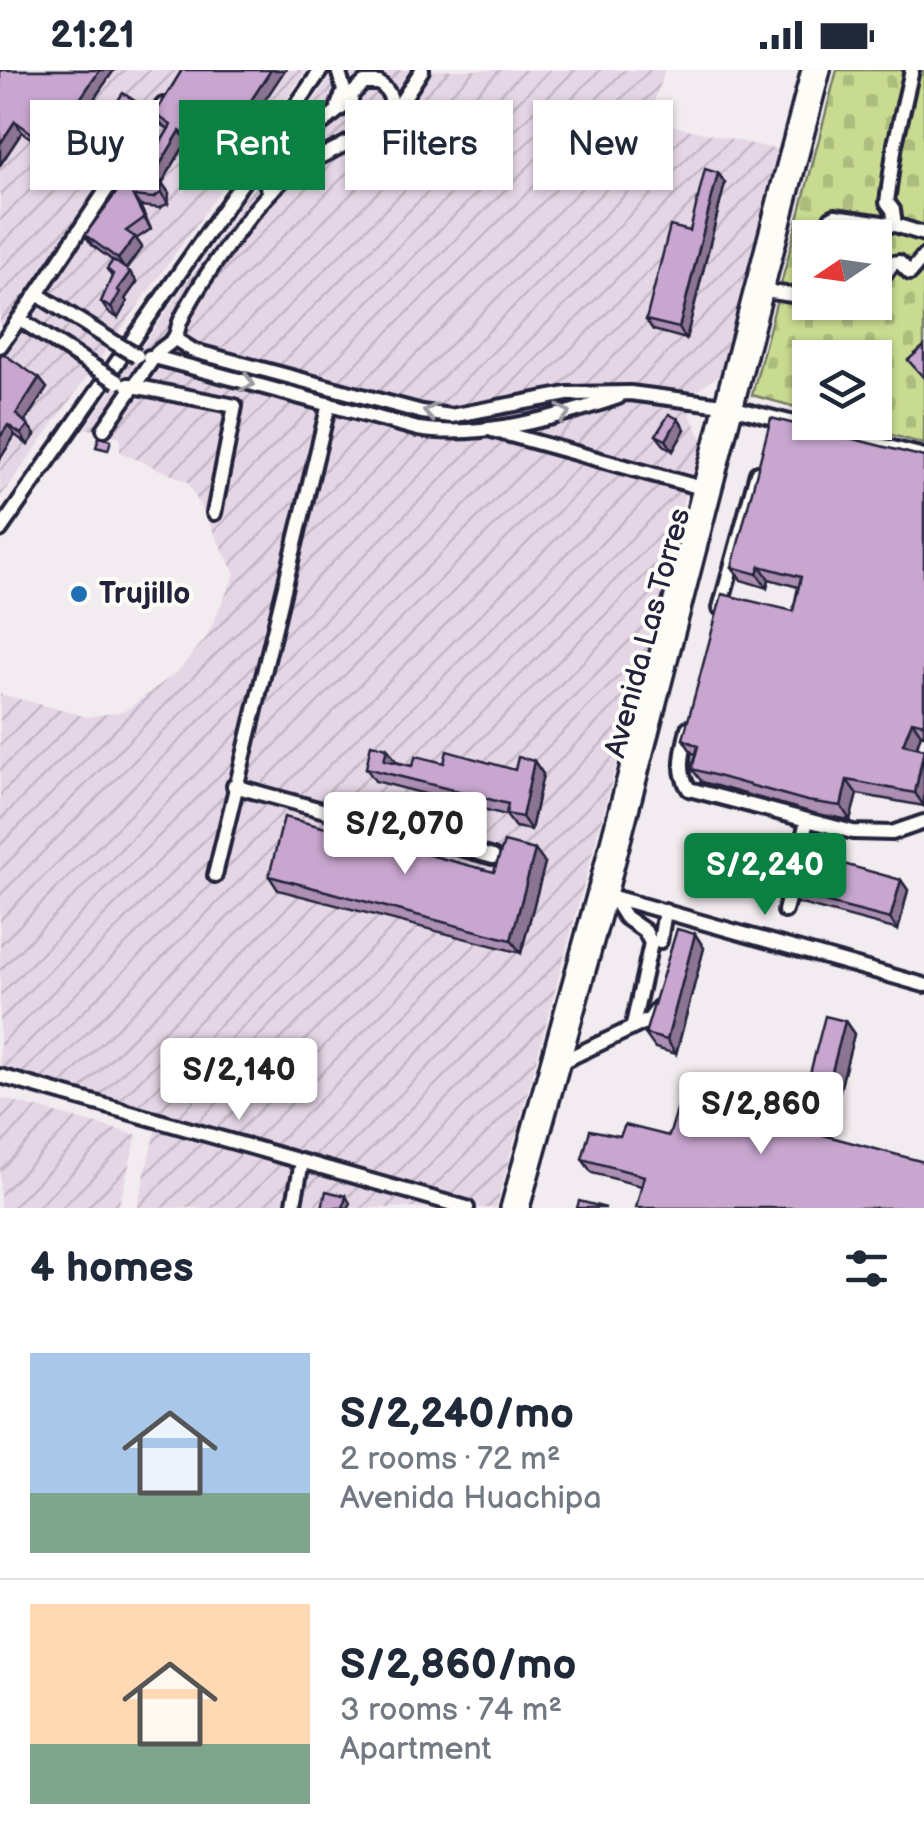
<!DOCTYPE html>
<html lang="en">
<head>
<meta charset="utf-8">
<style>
  body { margin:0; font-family:"Balsamiq Sans",sans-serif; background:#f2f2f3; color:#1f2937; height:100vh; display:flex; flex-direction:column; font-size:38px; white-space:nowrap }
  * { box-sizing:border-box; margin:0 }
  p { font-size:32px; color:#747a83 }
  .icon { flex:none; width:55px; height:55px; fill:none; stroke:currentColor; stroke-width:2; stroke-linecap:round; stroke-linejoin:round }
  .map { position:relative; height:1138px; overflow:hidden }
  .panel { display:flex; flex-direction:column; background:#fff; flex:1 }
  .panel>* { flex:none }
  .banner { position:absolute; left:30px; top:30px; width:865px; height:90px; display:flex; gap:20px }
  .needle { width:65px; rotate:257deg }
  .buttons { position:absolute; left:792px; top:150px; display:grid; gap:20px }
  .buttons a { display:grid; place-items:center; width:100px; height:100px; border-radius:0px; background:#fff; box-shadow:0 2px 8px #0004; font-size:50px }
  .price { position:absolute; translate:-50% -85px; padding:0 22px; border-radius:10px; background:#fff; color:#222; font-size:32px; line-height:65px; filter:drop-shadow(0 2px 5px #0008) }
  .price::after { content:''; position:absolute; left:50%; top:60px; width:30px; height:22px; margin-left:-15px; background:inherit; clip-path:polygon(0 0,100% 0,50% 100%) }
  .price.current { background:#0b8043; color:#fff }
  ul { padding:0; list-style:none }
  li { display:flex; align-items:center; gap:30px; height:250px; padding:0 30px }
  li+li { border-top:2px solid #e0e1e3 }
  li span { display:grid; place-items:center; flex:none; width:280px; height:200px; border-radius:0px; color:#555 }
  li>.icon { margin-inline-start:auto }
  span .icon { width:120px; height:120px; fill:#fffc; stroke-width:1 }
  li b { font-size:42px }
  h2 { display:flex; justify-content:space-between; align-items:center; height:120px; padding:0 30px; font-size:42px }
  .chip { padding:0 35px; border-radius:0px; background:#fff; box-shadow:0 2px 8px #0004; font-size:35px; line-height:90px }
  .chip.current { background:#0b8043; color:#fff }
  .status { display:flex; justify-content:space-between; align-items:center; height:70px; padding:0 50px; background:#fff; direction:ltr }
  .status svg { height:28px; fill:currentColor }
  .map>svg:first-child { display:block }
  .industrial { fill:url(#industrial-furrows) }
  .cemetery { fill:url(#cemetery-stones); stroke:#767e66; stroke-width:2.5; fill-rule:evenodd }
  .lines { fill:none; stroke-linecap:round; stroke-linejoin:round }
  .minor-casing { stroke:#22223b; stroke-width:20 }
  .major-casing { stroke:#22223b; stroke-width:22 }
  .minor { stroke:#fdfcf7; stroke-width:12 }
  .major { stroke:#fdfcf7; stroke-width:15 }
  .minor-bridge-casing { stroke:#22223b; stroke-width:20; stroke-linecap:butt }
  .minor-bridge { stroke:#fdfcf7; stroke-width:12 }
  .wall { fill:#ac8fb3; stroke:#22223b; stroke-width:2.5 }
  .shaded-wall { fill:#8c7492; stroke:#22223b; stroke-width:2.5 }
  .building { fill:#c8a6d0; stroke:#22223b; stroke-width:2.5 }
  .oneway { stroke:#9a9aa2 }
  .poi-dot { fill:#1f6fb2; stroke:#fdfcf7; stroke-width:4 }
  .labels { text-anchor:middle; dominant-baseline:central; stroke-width:8; stroke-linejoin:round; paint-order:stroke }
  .poi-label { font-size:30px; font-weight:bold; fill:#22223b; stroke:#fdfcf7; text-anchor:start }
  .street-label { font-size:30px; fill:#22223b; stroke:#fdfcf7 }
</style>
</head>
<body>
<div class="status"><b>21:21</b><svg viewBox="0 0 49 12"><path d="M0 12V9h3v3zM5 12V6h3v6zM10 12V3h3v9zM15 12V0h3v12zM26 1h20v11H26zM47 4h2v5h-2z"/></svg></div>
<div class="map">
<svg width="924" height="1138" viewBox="0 0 924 1138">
  <defs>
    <pattern id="industrial-furrows" width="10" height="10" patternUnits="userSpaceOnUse" patternTransform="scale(2.5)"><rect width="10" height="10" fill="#e5d6e6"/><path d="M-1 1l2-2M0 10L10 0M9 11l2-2" fill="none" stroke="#c4b7c6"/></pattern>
    <pattern id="cemetery-stones" width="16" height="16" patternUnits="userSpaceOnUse" patternTransform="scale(2.5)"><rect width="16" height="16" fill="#c9db90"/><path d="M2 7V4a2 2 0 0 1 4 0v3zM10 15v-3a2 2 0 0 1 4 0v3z" fill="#acbc7d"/></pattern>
  </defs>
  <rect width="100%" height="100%" fill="#f2ebef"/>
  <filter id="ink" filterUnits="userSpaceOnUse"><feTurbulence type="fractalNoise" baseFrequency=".01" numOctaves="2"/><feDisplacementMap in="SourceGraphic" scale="20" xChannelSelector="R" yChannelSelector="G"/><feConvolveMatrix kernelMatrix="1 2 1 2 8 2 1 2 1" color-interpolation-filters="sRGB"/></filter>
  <g filter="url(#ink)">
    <!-- industrial -->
    <g class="industrial">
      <polygon points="0,0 307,0 0,428"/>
      <polygon points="335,0 665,0 648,50 783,81 722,303 698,320 690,345 705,375 696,403 689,409 684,427 679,447 683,449 496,1138 137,1138 160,1040 0,998 0,624 88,647 125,641 178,601 206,568 235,504 188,412 120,382 120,367 85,358"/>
      <polygon points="0,1028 137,1065 118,1138 0,1138"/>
    </g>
    <!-- cemetery -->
    <path class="cemetery" d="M837,0H924V374L849,353L875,352V288H810V341L752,325ZM810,168H875V232H810Z"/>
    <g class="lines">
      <!-- minor casing -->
      <g class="minor-casing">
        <g id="minor">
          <polyline points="338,0 344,20 338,36"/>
          <polyline points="912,0 895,74 887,132 893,140 895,155 924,164"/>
          <polyline points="388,46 396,40 422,0"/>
          <polyline points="267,116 311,62 350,31"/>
          <polyline points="825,168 831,148 835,146 895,155"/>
          <polyline points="875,218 893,193 899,192 910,203 924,186"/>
          <polyline points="765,221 799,226 810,223"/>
          <polyline points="37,224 163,35"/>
          <polyline points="19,249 94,297"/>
          <polyline points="175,269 194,281 422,342 451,346 567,324 630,323 723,335 924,386"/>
          <polyline points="0,276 37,224 112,271"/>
          <path d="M149,287H154C159,278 171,275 175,267C178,262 178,257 180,252C196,216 253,136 283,110C308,88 371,67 387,46C396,33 390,21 379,13H364L352,24L350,37L363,52L376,53"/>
          <polyline points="128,315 235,336 214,443"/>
          <path d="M104,359L154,287L418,359C479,369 560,347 618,327"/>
          <polyline points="492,360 702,418"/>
          <polyline points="0,460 321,0"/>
          <polyline points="720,538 757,403"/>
          <path d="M688,658C684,679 676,700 689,719L853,762L892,763L924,752"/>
          <polyline points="234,716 493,787"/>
          <polyline points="215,805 329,334"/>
          <polyline points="599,823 924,915"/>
          <polyline points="612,826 625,847 645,861 651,873 633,955"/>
          <polyline points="785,841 807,751"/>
          <polyline points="660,871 665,841"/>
          <polyline points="561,992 649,950 658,938"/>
          <polyline points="0,1006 467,1138"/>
          <polyline points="293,1138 302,1092"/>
        </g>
      </g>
      <!-- major casing -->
      <g class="major-casing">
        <g id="major">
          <polyline points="509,1138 596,822 810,0"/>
          <polyline points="521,1138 608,825 822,0"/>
        </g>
      </g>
      <!-- minor -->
      <use href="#minor" class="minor"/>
      <!-- major -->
      <use href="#major" class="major"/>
      <!-- minor-bridge casing -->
      <g class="minor-bridge-casing">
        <g id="minor-bridge">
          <polyline points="112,271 137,286"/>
          <polyline points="94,297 118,312"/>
        </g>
      </g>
      <!-- minor-bridge -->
      <use href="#minor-bridge" class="minor-bridge"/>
    </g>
    <!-- wall -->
    <g class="wall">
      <polygon points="0,0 114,0 55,85 22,62 0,95"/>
      <polygon points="182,0 222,95 187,71 162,113 169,123 168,133 160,138 140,136 151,159 136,169 142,177 126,199 137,212 125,229 127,232 118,248 108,242 101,232 112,207 107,199 113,191 92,175 85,165 142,94 148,83 142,73 161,72 169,59 162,55 155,44"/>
      <polygon points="111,41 145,44 133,61 118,51"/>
      <polygon points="110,76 117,86 99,113 83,103 76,92"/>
      <polygon points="718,103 725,113 686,269 653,260 646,250"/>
      <polygon points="0,287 39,308 47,318 24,352 35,365 28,375 15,365 0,389"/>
      <polygon points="678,349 685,359 673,381 664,375 656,365"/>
      <polygon points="924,387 924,665 921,664 917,677 924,679 924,736 857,724 850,750 817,744 702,712 692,699 696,684 692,683 683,669 793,541 798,517 769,509 767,518 741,510 732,497"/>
      <polygon points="387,678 396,692 412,696 444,693 515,700 534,691 543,704 531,760 515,757 506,745 375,711 366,698"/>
      <polygon points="831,783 838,793 901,810 908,820 898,860 797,833 790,823"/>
      <polygon points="545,793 521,883 278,820 269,806 494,802"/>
      <polygon points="695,864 704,878 676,984 655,978 645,964"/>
      <polygon points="845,951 854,964 828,1066 641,1116 592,1103 582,1089 620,1066 669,1066 796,1057"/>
    </g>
    <!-- shaded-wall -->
    <g class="shaded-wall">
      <polygon points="100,0 114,0 55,85 48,75"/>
      <polygon points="271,0 285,0 222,95 215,85"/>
      <polygon points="138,33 145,44 133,61 126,51"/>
      <polygon points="15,51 22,62 0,95 0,74"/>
      <polygon points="180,61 187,71 162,113 169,123 168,133 161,123 153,106"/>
      <polygon points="110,76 117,86 99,113 91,103"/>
      <polygon points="718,103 725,113 686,269 679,258"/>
      <polygon points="133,126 140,136 151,159 144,148"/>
      <polygon points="135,167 142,177 125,200 118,189"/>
      <polygon points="130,202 137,212 125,229 127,232 118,248 111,238 117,220"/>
      <polygon points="39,308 47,318 23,354 16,344"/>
      <polygon points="678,349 685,359 673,381 666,370"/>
      <polygon points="8,355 15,365 0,389 0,367"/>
      <polygon points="28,355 35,365 28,375 21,364"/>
      <polygon points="760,496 769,509 767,518 757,504"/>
      <polygon points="912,651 921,664 913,688 903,674"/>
      <polygon points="387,678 396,691 393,702 384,690"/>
      <polygon points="924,683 924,736 915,723"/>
      <polygon points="534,691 543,704 531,760 522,747"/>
      <polygon points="847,710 857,724 850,750 841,736"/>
      <polygon points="535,780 545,793 521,883 511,870"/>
      <polygon points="901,810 908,820 898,860 890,849"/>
      <polygon points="695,864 704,878 676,984 667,970"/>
      <polygon points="845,951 854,964 826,1076 816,1063"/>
      <polygon points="346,1126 350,1133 349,1138 343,1138"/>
    </g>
    <!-- building -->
    <g class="building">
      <polygon points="0,0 100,0 48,75 15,51 0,74"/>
      <polygon points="182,0 271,0 215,85 180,61 153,106 162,113 161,123 153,128 133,126 144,148 126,161 135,167 118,189 85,165 139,92 142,94 151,78 142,73 147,64 161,72 171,55 155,44"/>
      <polygon points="123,23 138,33 126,51 111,41"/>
      <polygon points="94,65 110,76 91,103 76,92"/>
      <polygon points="705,99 718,103 679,258 646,250 670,156 690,161"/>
      <polygon points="113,190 130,202 117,220 120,222 111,238 101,232 113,204 107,199"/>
      <polygon points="924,276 924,308 908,290"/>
      <polygon points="2,283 39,308 16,344 28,355 21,364 8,355 0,367 0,287"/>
      <polygon points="669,344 678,349 666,370 656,365"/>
      <polygon points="771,348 924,387 924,654 912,651 903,674 924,679 915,723 847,710 841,736 807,731 692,699 698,676 683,669 722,524 793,541 801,507 760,496 757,504 732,497"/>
      <polygon points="99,367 111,370 108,380 96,377"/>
      <polygon points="371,674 387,678 384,690 412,696 416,686 444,693 447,681 515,700 518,687 534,691 522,747 506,744 508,734 366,698"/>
      <polygon points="284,747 494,802 504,772 535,780 511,870 269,806"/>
      <polygon points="804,775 831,783 829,790 901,810 890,849 790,823"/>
      <polygon points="677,859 695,864 667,970 645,964"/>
      <polygon points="825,946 845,951 816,1063 924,1092 924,1138 636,1138 644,1106 582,1089 590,1060 620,1066 625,1055 669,1066 681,1027 796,1057"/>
      <polygon points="326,1121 346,1126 343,1138 322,1138"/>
      <polygon points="579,1131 606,1138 577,1138"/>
    </g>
    <!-- one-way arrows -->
    <defs><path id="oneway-chevron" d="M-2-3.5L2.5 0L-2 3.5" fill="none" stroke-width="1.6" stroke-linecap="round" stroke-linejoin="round" transform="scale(2.5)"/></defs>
    <g class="oneway">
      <use href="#oneway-chevron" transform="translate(248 313) rotate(15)"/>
      <use href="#oneway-chevron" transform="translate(430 342) rotate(-170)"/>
      <use href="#oneway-chevron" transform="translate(564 343) rotate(-12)"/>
    </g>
  </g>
  <!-- markers -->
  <circle class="poi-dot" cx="79" cy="524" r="10"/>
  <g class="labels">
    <!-- poi labels -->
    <g class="poi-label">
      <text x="99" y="524">Trujillo</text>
    </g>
    <!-- street labels -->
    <g class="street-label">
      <text transform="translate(648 563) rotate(-75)">Avenida Las Torres</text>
    </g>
  </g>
</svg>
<div class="buttons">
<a><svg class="needle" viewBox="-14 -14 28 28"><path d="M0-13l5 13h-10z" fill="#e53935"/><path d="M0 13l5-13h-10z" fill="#747a83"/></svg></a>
<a><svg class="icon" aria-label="layers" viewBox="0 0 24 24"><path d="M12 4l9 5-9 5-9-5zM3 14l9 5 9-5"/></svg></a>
</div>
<b class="price" style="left:405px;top:807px">S/2,070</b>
<b class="price current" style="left:765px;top:848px">S/2,240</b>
<b class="price" style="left:239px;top:1053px">S/2,140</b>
<b class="price" style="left:761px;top:1087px">S/2,860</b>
<div class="banner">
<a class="chip">Buy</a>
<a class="chip current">Rent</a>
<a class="chip">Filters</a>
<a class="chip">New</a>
</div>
</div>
<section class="panel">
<h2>4 homes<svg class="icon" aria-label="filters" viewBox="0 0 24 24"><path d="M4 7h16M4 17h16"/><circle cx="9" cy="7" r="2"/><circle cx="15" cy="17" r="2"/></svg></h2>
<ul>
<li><span style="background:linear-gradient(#a9c7e8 70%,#7fa58c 0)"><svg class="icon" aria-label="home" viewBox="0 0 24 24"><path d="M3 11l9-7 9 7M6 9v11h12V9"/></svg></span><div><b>S/2,240/mo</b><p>2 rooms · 72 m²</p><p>Avenida Huachipa</p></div></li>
<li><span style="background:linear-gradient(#ffd9b3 70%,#7fa58c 0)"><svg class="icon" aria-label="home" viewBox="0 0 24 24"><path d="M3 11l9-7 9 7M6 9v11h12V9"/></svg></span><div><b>S/2,860/mo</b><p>3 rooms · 74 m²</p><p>Apartment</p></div></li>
</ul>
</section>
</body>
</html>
